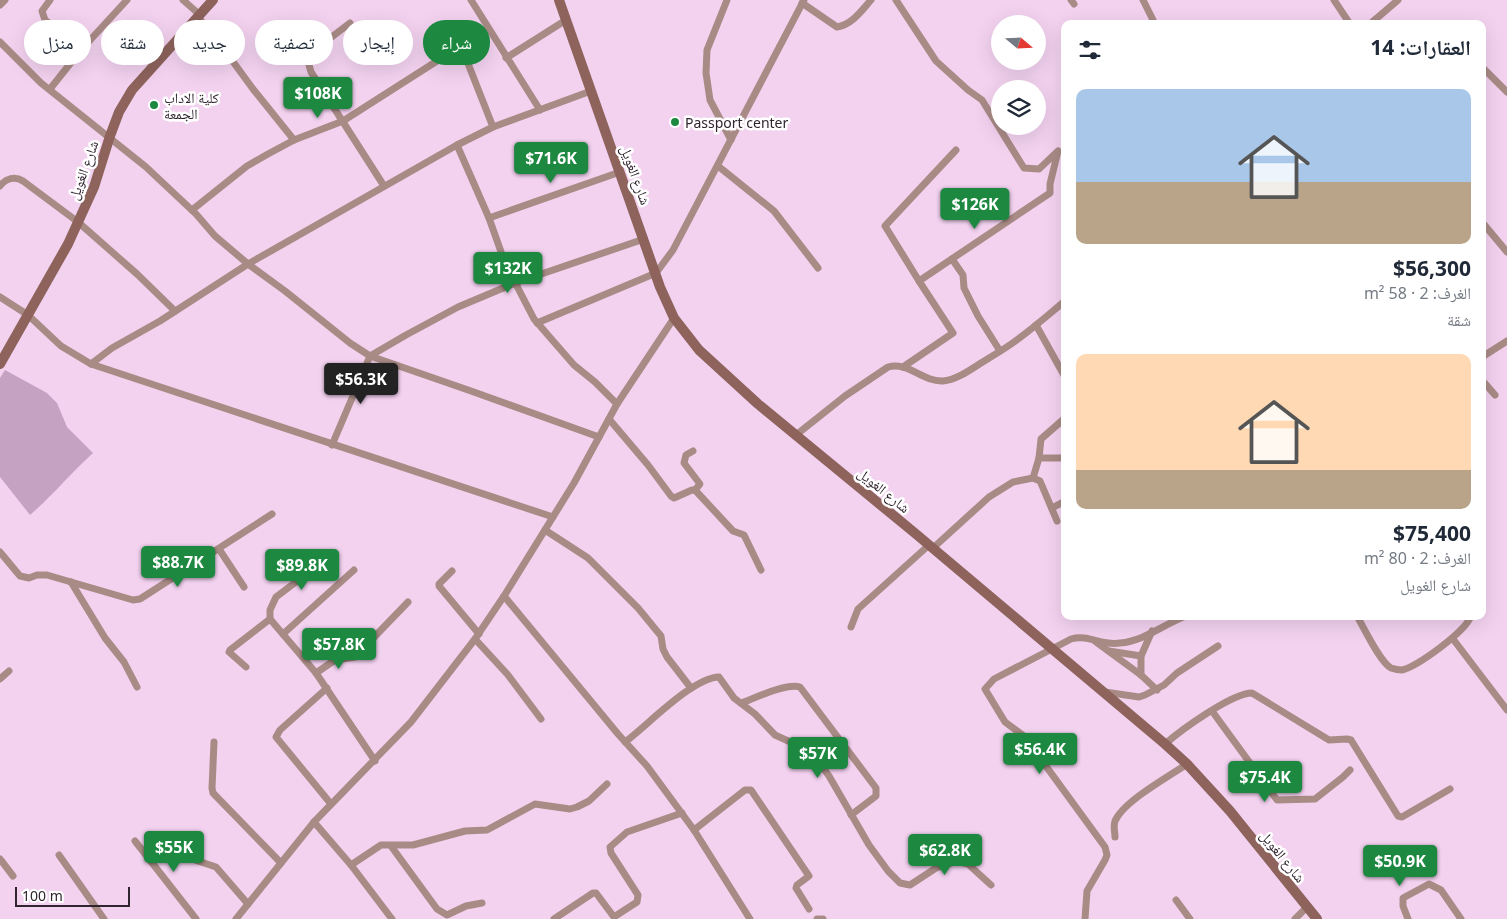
<!DOCTYPE html>
<html lang="ar">
<head>
<meta charset="utf-8">
<style>
  body { margin:0; font-family:"Noto Sans","Noto Naskh Arabic",sans-serif; background:#f6f6f7; color:#1f2937; direction:rtl; height:100vh; display:flex; flex-direction:column; font-size:19px; white-space:nowrap }
  * { box-sizing:border-box; margin:0 }
  p { font-size:16px; color:#747a83 }
  .icon { flex:none; width:28px; height:28px; fill:none; stroke:currentColor; stroke-width:2; stroke-linecap:round; stroke-linejoin:round }
  .map { position:relative; flex:1; overflow:hidden; direction:ltr }
  .sheet { position:absolute; left:1061px; top:20px; width:425px; height:600px; display:flex; flex-direction:column; background:#fff; border-radius:10px; box-shadow:0 5px 20px #0002; direction:rtl }
  .sheet>* { flex:none }
  .top-card { position:absolute; left:15px; top:20px; width:475px; height:45px; direction:rtl; display:flex; gap:10px }
  .needle { width:32px; rotate:109deg }
  .tools { position:absolute; left:991px; top:15px; display:grid; gap:10px }
  .tools a { display:grid; place-items:center; width:55px; height:55px; border-radius:50%; background:#fff; box-shadow:0 5px 20px #0002; font-size:25px }
  .scale { position:absolute; left:15px; bottom:12px; width:115px; box-sizing:border-box; padding-left:5px; border:2px solid #30242f; border-top:0; font-size:14px; line-height:18px; white-space:nowrap; color:#30242f; -webkit-text-stroke:4px #fff; paint-order:stroke }
  .price { position:absolute; translate:-50% -42px; padding:0 11px; border-radius:5px; background:#1d8940; color:#fff; font-size:16px; line-height:32px; filter:drop-shadow(0 1px 2px #0008) }
  .price::after { content:''; position:absolute; left:50%; top:30px; width:15px; height:11px; margin-left:-8px; background:inherit; clip-path:polygon(0 0,100% 0,50% 100%) }
  .price.on { background:#222; color:#fff }
  ul { padding:0; list-style:none }
  li { display:grid; align-content:center; gap:10px; height:265px; padding:0 15px }
  li span { display:grid; place-items:center; height:155px; border-radius:10px; color:#555 }
  li>.icon { margin-inline-start:auto }
  span .icon { width:90px; height:90px; fill:#fffc; stroke-width:1 }
  li b { font-size:21px }
  h2 { display:flex; justify-content:space-between; align-items:center; height:60px; padding:0 15px; font-size:21px }
  .tag { padding:0 18px; border-radius:22px; background:#fff; box-shadow:0 5px 20px #0002; font-size:18px; line-height:45px }
  .tag.on { background:#1d8940; color:#fff }
  .map>svg:first-child { display:block }
  .green { fill:#c5a1c2 }
  .lines { fill:none; stroke-linecap:round; stroke-linejoin:round }
  .street { stroke:#a98b86; stroke-width:7 }
  .secondary { stroke:#8d635c; stroke-width:10 }
  .poi-dot { fill:#1d8940; stroke:#fff; stroke-width:2 }
  .labels { text-anchor:middle; dominant-baseline:central; stroke-width:5; stroke-linejoin:round; paint-order:stroke }
  .poi-label { font-size:14px; fill:#30242f; stroke:#fff; text-anchor:start }
  .street-label { font-size:14px; fill:#30242f; stroke:#fff }
</style>
</head>
<body>
<div class="map">
<svg width="1507" height="919" viewBox="0 0 1507 919">
  <rect width="100%" height="100%" fill="#f3d2f0"/>
  <!-- green -->
  <path class="green" d="M5,370L47,393L57,403L67,427L93,453C71,473 52,496 30,515L0,477V378Z"/>
  <g class="lines">
    <!-- street -->
    <g class="street">
      <polyline points="50,0 42,11 45,20 81,50 127,0"/>
      <polyline points="183,0 200,15"/>
      <polyline points="471,0 540,110"/>
      <polyline points="727,0 707,50 706,73 710,100 731,140"/>
      <polyline points="896,0 936,61 968,90 982,100 1024,168 1039,169 1058,151 1050,184 1050,193 919,281 953,333 903,367"/>
      <polyline points="1071,0 1074,4"/>
      <polyline points="1143,0 1155,24"/>
      <polyline points="1334,0 1350,24"/>
      <path d="M802,3L837,27C852,25 862,10 871,0"/>
      <polyline points="0,5 5,0"/>
      <polyline points="198,17 215,37 253,89 294,140"/>
      <polyline points="350,23 312,52 309,65 311,72 384,186"/>
      <polyline points="1370,24 1398,0"/>
      <polyline points="487,29 459,47 467,61 493,127"/>
      <polyline points="0,42 41,83 146,167 196,214 215,236 248,264 285,291 350,343 370,356 471,391 599,437"/>
      <polyline points="506,58 566,20"/>
      <polyline points="1482,67 1507,92"/>
      <polyline points="50,89 81,50"/>
      <polyline points="457,145 489,218 505,263 534,319 574,365 595,382 617,404"/>
      <polyline points="718,166 774,211 818,268"/>
      <path d="M0,186C6,178 15,176 23,181L78,222L137,274L175,311"/>
      <polyline points="192,210 247,166 268,154 294,140 343,121 459,47"/>
      <polyline points="489,218 620,172"/>
      <polyline points="1482,222 1507,252"/>
      <polyline points="952,259 963,275 964,288 978,316 1000,351"/>
      <polyline points="919,281 885,226 956,150"/>
      <polyline points="0,297 28,315 61,346 91,364 553,517"/>
      <polyline points="537,323 656,273 673,250 804,0"/>
      <polyline points="1036,325 1065,377"/>
      <polyline points="1482,357 1507,341"/>
      <polyline points="91,364 112,348 160,321 248,264 457,145 493,127 591,91"/>
      <polyline points="1482,380 1495,395"/>
      <polyline points="1065,418 1041,439 1039,458 1065,458"/>
      <polyline points="609,419 648,465 671,496 674,498 692,490 695,490 700,484 684,463 686,455 693,451"/>
      <path d="M796,435L845,396L888,367C908,361 922,382 943,381C956,380 970,370 981,363C992,356 1003,350 1014,342C1031,330 1048,315 1065,301"/>
      <polyline points="332,445 370,356 406,335 458,307 515,283 644,239"/>
      <polyline points="1033,478 1039,458"/>
      <polyline points="695,490 733,531 744,535 761,570"/>
      <polyline points="1052,508 1065,501"/>
      <polyline points="545,530 588,558 638,608 661,636 663,649 667,657 691,688"/>
      <polyline points="933,548 989,497 1013,482 1033,478 1040,481 1057,521"/>
      <polyline points="219,549 244,587"/>
      <polyline points="0,552 20,576 29,578 37,575 47,575 133,600 140,599 272,514"/>
      <polyline points="452,571 439,584 439,586 479,634"/>
      <polyline points="71,582 105,638 124,662 137,687"/>
      <polyline points="504,596 618,734 647,766 694,830 750,919"/>
      <path d="M1357,616C1364,628 1380,662 1391,668C1394,669 1398,670 1402,670C1418,666 1465,632 1471,616"/>
      <polyline points="270,619 270,610 276,597 325,560"/>
      <polyline points="851,627 858,609 929,545"/>
      <polyline points="283,634 354,570"/>
      <polyline points="475,639 508,675 541,719"/>
      <polyline points="1453,639 1507,710"/>
      <polyline points="1096,642 1141,675 1157,690"/>
      <polyline points="1109,651 1141,656"/>
      <polyline points="246,667 229,652 230,650 270,619 316,673 375,761"/>
      <polyline points="316,673 335,660 355,657 408,602"/>
      <polyline points="1141,675 1141,656 1152,631"/>
      <polyline points="0,679 9,671"/>
      <polyline points="327,688 280,730 276,737 331,804"/>
      <polyline points="1105,692 1139,697 1145,695 1164,685 1177,673 1218,646"/>
      <path d="M741,703C755,698 786,683 800,687L876,788V796L851,815"/>
      <polyline points="1212,711 1277,800 1315,799 1343,777 1350,770"/>
      <polyline points="214,742 212,788 213,793 281,863"/>
      <path d="M625,742C648,725 692,678 719,677L734,698L755,714L775,735L808,750L814,755L829,776L869,845L888,871L900,883L910,885L936,868L957,861L968,864L991,885"/>
      <path d="M1165,744C1181,730 1232,693 1252,693L1329,740L1347,739L1351,740L1398,816L1402,817L1450,789"/>
      <polyline points="314,822 351,865 381,845 413,845 465,831 487,830 535,804 570,809 577,807 589,801 607,784"/>
      <polyline points="694,830 745,790 751,790 809,876 797,885 796,888 809,909"/>
      <path d="M1115,837C1115,832 1113,827 1115,821C1124,801 1168,777 1187,764"/>
      <polyline points="135,841 196,919"/>
      <polyline points="391,846 437,909 447,915 466,906 482,903"/>
      <polyline points="59,855 104,919"/>
      <polyline points="0,859 13,876"/>
      <polyline points="192,859 216,867 248,904"/>
      <polyline points="351,865 392,919"/>
      <polyline points="1176,900 1190,919"/>
      <polyline points="236,919 314,822 411,722 475,639 504,596 574,483 617,404 674,318"/>
      <polyline points="554,919 593,893 596,893 614,917 637,902 638,895 611,853 610,847 627,832 682,813"/>
      <polyline points="817,919 823,919"/>
      <path d="M1085,919L1087,891L1105,860L1107,855L1105,847L1024,736L1005,722L985,689L994,679L1071,639C1089,634 1101,646 1120,643C1144,641 1164,624 1186,616"/>
      <polyline points="1295,919 1307,907"/>
      <polyline points="1408,919 1403,906 1403,898 1429,884 1441,890 1461,919"/>
    </g>
    <!-- secondary -->
    <g class="secondary">
      <polyline points="559,0 660,287 674,318 699,350 758,404 916,534 1165,744 1187,764 1230,811 1317,919"/>
      <polyline points="0,364 68,244 94,187 110,136 119,112 132,90 213,0"/>
    </g>
  </g>
  <!-- markers -->
  <g class="poi-dot">
    <circle cx="154" cy="105" r="5"/>
    <circle cx="675" cy="122" r="5"/>
  </g>
  <g class="labels">
    <!-- poi labels -->
    <g class="poi-label">
      <text x="164" y="97">كلية اﻻداب<tspan x="164" dy="16">الجمعة</tspan></text>
      <text x="685" y="122">Passport center</text>
    </g>
    <!-- street labels -->
    <g class="street-label">
      <text transform="translate(83 170) rotate(-70)">شارع الغويل</text>
      <text transform="translate(636 175) rotate(70)">شارع الغويل</text>
      <text transform="translate(884 490) rotate(39)">شارع الغويل</text>
      <text transform="translate(1283 856) rotate(51)">شارع الغويل</text>
    </g>
  </g>
</svg>
<div class="tools">
<a><svg class="needle" viewBox="-14 -14 28 28"><path d="M0-13l5 13h-10z" fill="#e53935"/><path d="M0 13l5-13h-10z" fill="#747a83"/></svg></a>
<a><svg class="icon" aria-label="layers" viewBox="0 0 24 24"><path d="M12 4l9 5-9 5-9-5zM3 14l9 5 9-5"/></svg></a>
</div>
<div class="scale">100 m</div>
<b class="price" style="left:318px;top:119px">$108K</b>
<b class="price" style="left:551px;top:184px">$71.6K</b>
<b class="price" style="left:975px;top:230px">$126K</b>
<b class="price" style="left:508px;top:294px">$132K</b>
<b class="price on" style="left:361px;top:405px">$56.3K</b>
<b class="price" style="left:178px;top:588px">$88.7K</b>
<b class="price" style="left:302px;top:591px">$89.8K</b>
<b class="price" style="left:339px;top:670px">$57.8K</b>
<b class="price" style="left:1040px;top:775px">$56.4K</b>
<b class="price" style="left:818px;top:779px">$57K</b>
<b class="price" style="left:1265px;top:803px">$75.4K</b>
<b class="price" style="left:174px;top:873px">$55K</b>
<b class="price" style="left:945px;top:876px">$62.8K</b>
<b class="price" style="left:1400px;top:887px">$50.9K</b>
<div class="top-card">
<a class="tag on">شراء</a>
<a class="tag">إيجار</a>
<a class="tag">تصفية</a>
<a class="tag">جديد</a>
<a class="tag">شقة</a>
<a class="tag">منزل</a>
</div>
<section class="sheet">
<h2>العقارات: 14<svg class="icon" aria-label="filters" viewBox="0 0 24 24"><path d="M4 7h16M4 17h16"/><circle cx="9" cy="7" r="2"/><circle cx="15" cy="17" r="2"/></svg></h2>
<ul>
<li><span style="background:linear-gradient(#a9c7e8 60%,#b9a48a 0)"><svg class="icon" aria-label="home" viewBox="0 0 24 24"><path d="M3 11l9-7 9 7M6 9v11h12V9"/></svg></span><div><b>$56,300</b><p>الغرف: 2 · 58 m²</p><p>شقة</p></div></li>
<li><span style="background:linear-gradient(#ffd9b3 75%,#b9a48a 0)"><svg class="icon" aria-label="home" viewBox="0 0 24 24"><path d="M3 11l9-7 9 7M6 9v11h12V9"/></svg></span><div><b>$75,400</b><p>الغرف: 2 · 80 m²</p><p>شارع الغويل</p></div></li>
</ul>
</section>
</div>
</body>
</html>
